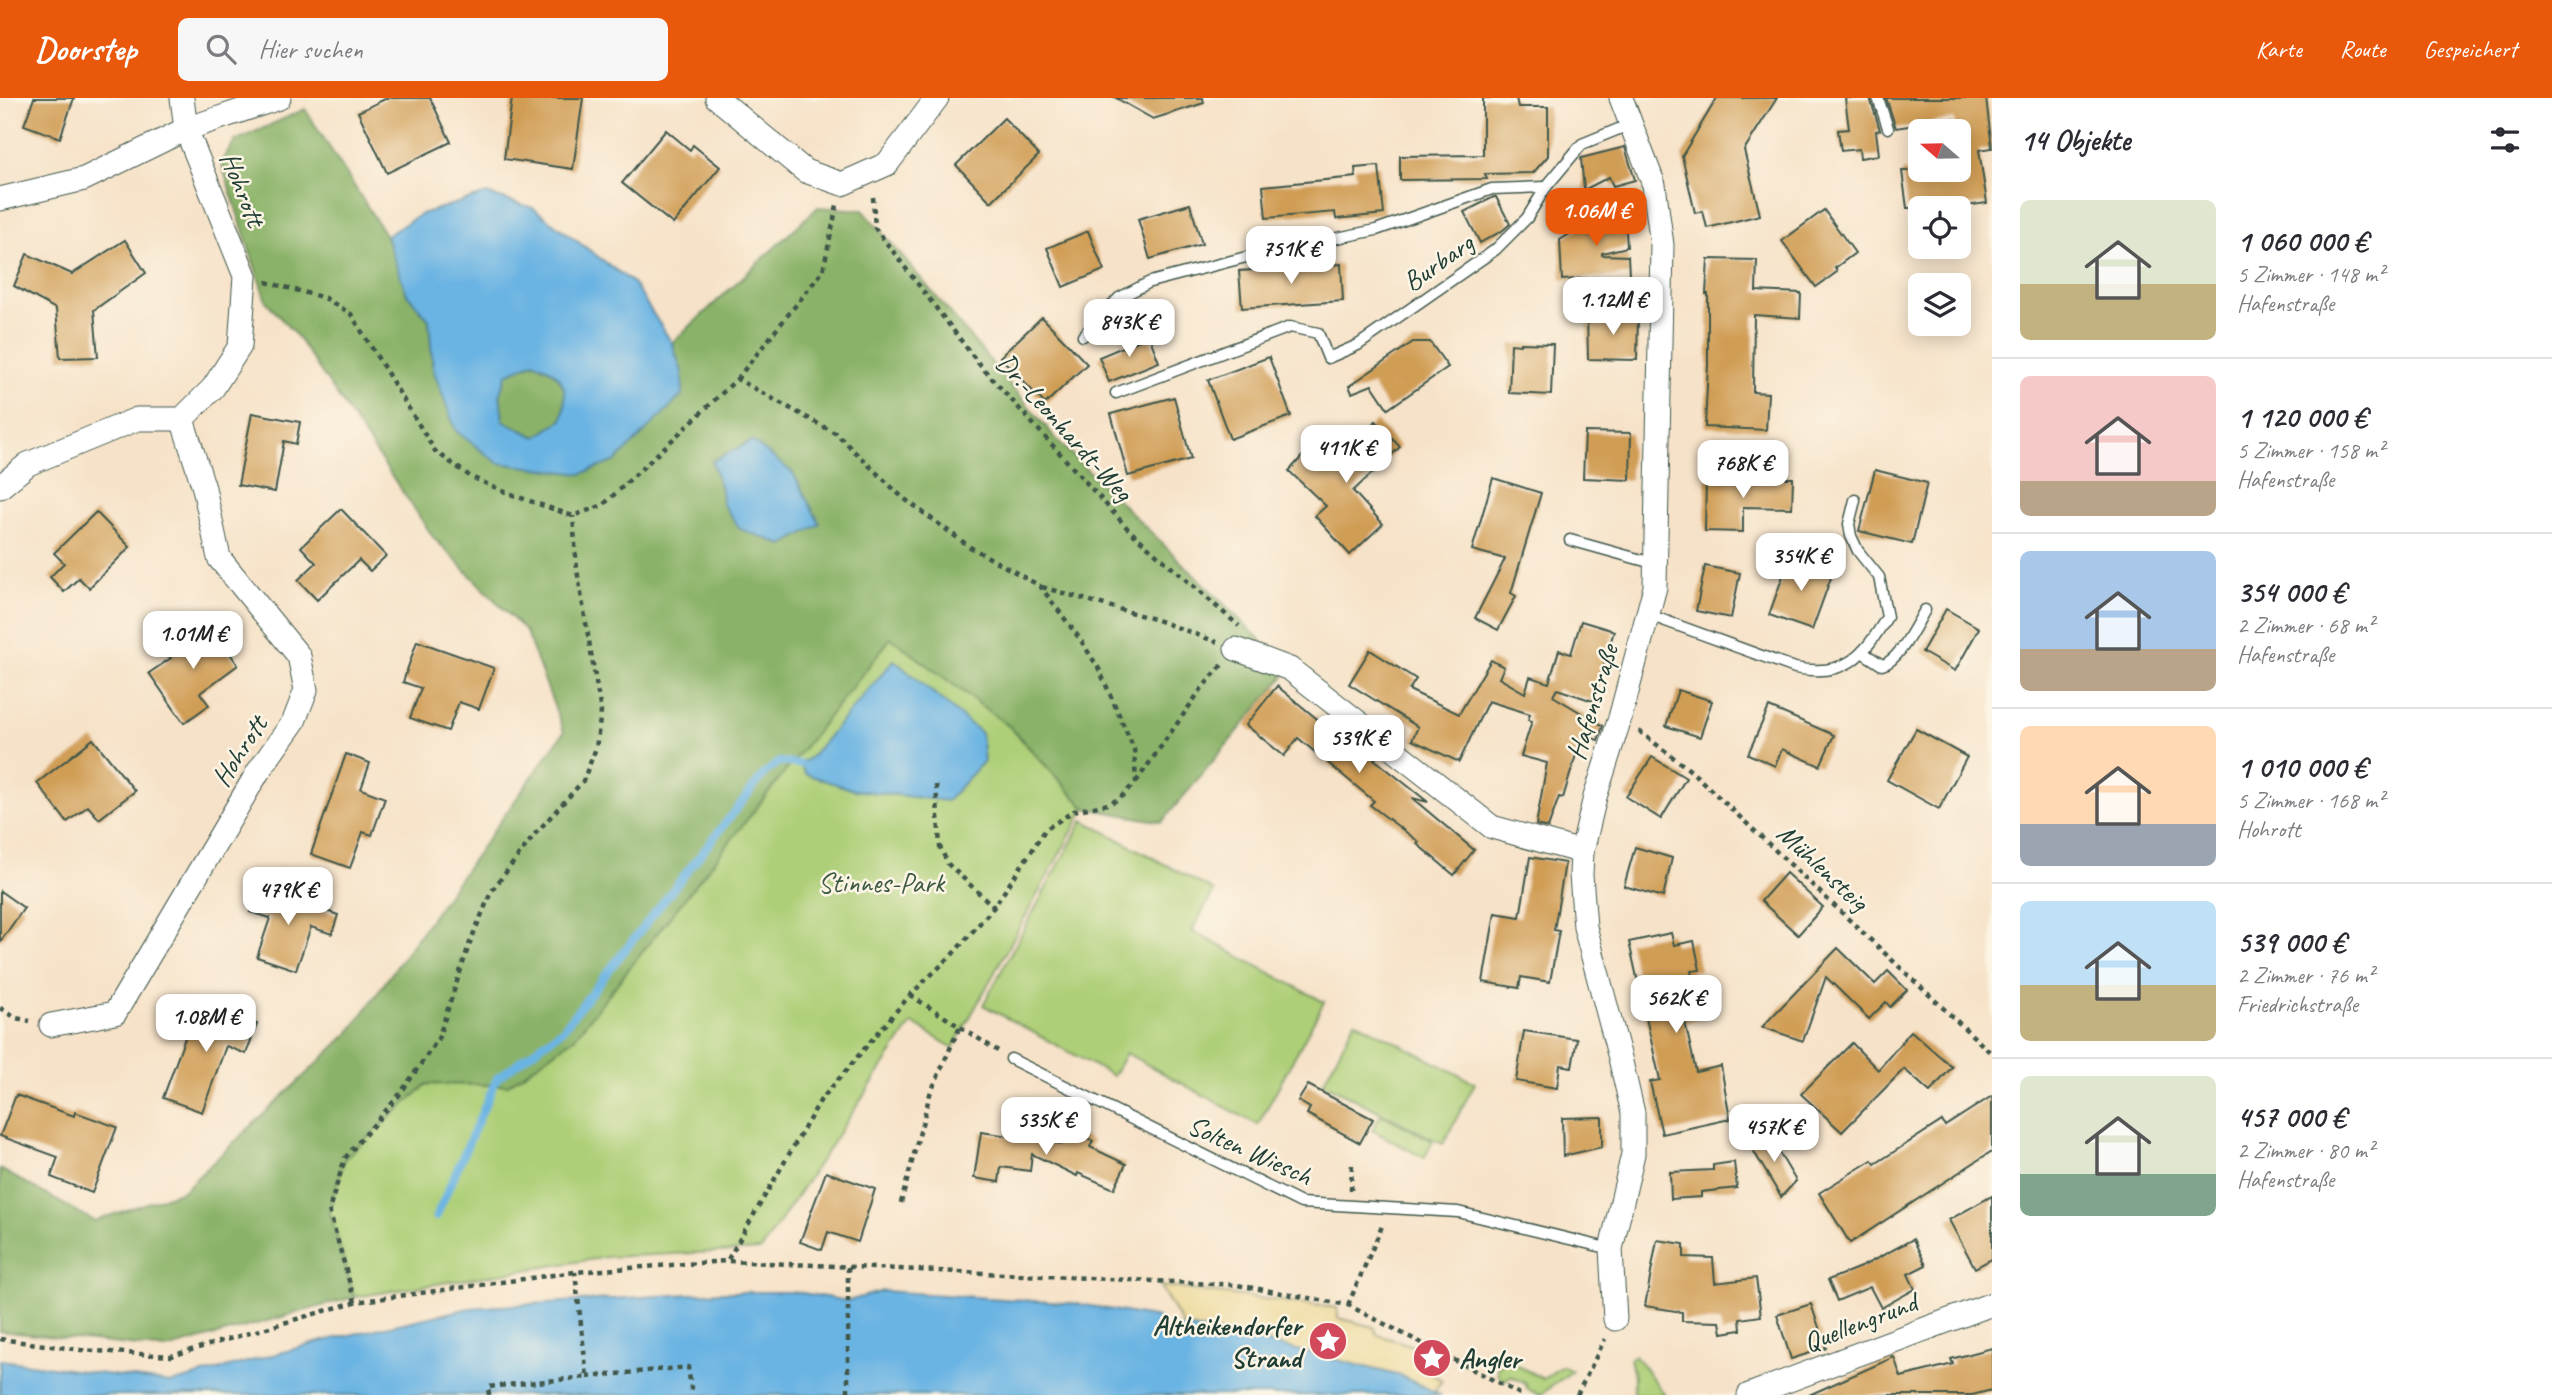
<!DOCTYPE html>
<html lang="de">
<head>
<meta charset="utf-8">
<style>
  body { margin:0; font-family:Caveat,sans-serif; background:#f7f7f7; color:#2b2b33; height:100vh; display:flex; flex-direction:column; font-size:26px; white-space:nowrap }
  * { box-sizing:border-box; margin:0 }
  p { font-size:23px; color:#7c7c81 }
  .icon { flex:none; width:38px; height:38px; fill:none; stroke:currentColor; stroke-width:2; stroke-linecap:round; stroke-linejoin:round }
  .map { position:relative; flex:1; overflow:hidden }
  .side { display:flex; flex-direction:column; background:#fff; width:560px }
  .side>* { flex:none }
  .needle { width:46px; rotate:290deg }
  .controls { position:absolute; left:1908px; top:21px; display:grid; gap:14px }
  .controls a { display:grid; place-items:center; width:63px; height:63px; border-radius:10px; background:#fff; box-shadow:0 4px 18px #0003; font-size:35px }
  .price { position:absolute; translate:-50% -60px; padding:0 16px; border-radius:14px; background:#fff; color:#222; font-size:23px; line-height:46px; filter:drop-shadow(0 2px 4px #0008) }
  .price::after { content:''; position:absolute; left:50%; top:42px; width:21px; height:16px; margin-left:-10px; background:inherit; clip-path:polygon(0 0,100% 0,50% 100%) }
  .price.active { background:#ea580c; color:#fff }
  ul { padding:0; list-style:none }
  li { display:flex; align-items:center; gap:21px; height:175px; padding:0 28px }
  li+li { border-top:2px solid #e1e1e2 }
  li span { display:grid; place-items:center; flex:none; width:196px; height:140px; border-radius:10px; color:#555 }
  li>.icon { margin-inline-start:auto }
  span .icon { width:84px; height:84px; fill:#fffc; stroke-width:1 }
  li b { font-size:30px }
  h2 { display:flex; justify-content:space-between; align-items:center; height:84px; padding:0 28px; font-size:30px }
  header { display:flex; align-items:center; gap:42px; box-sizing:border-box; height:98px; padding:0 35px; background:#ea580c; color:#fff }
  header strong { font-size:33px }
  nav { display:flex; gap:38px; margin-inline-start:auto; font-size:24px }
  .search { width:490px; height:63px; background:#f7f7f7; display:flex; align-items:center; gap:18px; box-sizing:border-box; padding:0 24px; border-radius:10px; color:#7c7c81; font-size:26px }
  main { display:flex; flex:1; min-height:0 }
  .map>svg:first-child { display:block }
  .green { fill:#aecf78; stroke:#668656; stroke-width:2 }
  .forest { fill:#8ab268; stroke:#54784e; stroke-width:2 }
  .sand { fill:#eeda9e; stroke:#868c69; stroke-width:2 }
  .water { fill:#6ab4e3; stroke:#44788c; stroke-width:2; fill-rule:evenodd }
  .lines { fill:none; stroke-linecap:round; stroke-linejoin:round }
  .stream { stroke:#6ab4e3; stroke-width:8 }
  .building { fill:#d09d55 }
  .lane-casing { stroke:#3f564a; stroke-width:13 }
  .street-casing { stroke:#3f564a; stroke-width:25 }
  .path { stroke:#3f564a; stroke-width:4.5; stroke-dasharray:5 5; stroke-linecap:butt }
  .lane { stroke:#fff; stroke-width:10 }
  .street { stroke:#fff; stroke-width:23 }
  .labels { text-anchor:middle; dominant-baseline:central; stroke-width:5; stroke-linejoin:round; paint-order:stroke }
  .street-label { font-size:28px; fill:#1f3d34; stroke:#fcf5e5 }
  .park-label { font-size:28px; fill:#3c5a42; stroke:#fcf5e5 }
  .poi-label { font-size:28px; font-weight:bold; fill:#1f3d34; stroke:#fcf5e5; text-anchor:end }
</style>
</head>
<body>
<header>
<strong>Doorstep</strong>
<div class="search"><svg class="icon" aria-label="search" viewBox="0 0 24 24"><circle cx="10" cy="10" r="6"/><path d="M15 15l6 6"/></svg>Hier suchen</div>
<nav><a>Karte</a><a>Route</a><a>Gespeichert</a></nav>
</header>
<main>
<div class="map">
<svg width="1992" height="1297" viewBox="0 0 1992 1297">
  <rect width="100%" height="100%" fill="#fcf5e5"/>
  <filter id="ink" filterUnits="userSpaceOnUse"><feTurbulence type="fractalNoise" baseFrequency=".0143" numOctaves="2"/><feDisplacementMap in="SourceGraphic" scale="14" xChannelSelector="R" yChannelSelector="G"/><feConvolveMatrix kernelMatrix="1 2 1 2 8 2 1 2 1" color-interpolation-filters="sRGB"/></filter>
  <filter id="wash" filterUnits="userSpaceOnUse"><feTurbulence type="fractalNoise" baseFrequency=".00686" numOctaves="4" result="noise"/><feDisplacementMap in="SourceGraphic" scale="28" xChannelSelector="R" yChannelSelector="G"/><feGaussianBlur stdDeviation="1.57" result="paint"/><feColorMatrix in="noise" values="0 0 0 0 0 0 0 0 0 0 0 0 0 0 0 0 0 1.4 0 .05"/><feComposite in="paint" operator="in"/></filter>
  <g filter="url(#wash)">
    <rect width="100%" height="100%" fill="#f6e2c8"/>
    <!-- green -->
    <g class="green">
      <polygon points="891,539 1010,629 1085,710 953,950 912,925 761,1152 607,1159 354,1199 329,1112 345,1060 427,986 507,987 574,940"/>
      <polygon points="1083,722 1214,793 1192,833 1324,904 1258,1027 1126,955 1113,978 983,907"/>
      <polygon points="1355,923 1475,985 1443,1046 1323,985"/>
      <polygon points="1381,1016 1433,1043 1424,1060 1372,1032"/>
      <polygon points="1635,1257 1665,1297 1633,1297 1634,1279 1630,1260"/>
      <polygon points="1507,1262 1543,1281 1562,1268 1572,1273 1540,1297 1527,1291 1526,1286 1511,1278 1505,1282 1498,1278 1497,1268"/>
    </g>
    <!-- forest -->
    <g class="forest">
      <polygon points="305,11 386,138 407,196 429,222 433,271 498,365 682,274 672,245 818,109 863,112 1057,342 1290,571 1162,724 1085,710 1010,629 891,540 574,940 508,987 427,986 345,1060 329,1112 354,1199 166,1251 0,1233 0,1071 94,1123 183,1093 349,935 564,634 526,534 434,440 298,240 266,203 221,64 235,43"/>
      <path d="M534,264C566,277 569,291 562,322L536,339L503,323L500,295L506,276Z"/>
    </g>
    <!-- sand -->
    <polygon class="sand" points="1160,1188 1337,1210 1338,1220 1374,1229 1377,1237 1418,1249 1420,1270 1442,1282 1434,1294 1401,1278 1233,1236 1184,1229"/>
    <!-- water -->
    <g class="water">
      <path d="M487,96L533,110L633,185L672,245L682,274L683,296L616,363L581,376L498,365L456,333L433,271L429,222L407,196L386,138L421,116ZM534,264C565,275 569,292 562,322L536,339L503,323L500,295L507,276Z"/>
      <polygon points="752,343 793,375 820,426 783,447 740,431 722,405 721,391 712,363"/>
      <polygon points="894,562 981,635 984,663 947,703 854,692 805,676 800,666 812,658"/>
      <polygon points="883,1193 1079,1206 1158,1220 1169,1238 1184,1229 1233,1236 1401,1278 1441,1297 0,1297 0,1262 171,1285 323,1243 470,1210 722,1194 797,1194 848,1203"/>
    </g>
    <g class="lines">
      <!-- stream -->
      <polyline class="stream" points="436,1119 497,980 562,932 764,676 779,664 800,666"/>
    </g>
    <g id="blocks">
      <!-- building -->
      <g class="building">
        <polygon points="34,0 74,0 60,40 24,27"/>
        <polygon points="387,0 430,0 451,44 387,75 358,14"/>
        <polygon points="512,0 583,0 573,71 504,61"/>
        <polygon points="1116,0 1203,0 1204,5 1153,21"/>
        <polygon points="1483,0 1516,0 1518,9 1548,9 1548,58 1533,75 1485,76 1487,81 1400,82 1400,58 1483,57"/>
        <polygon points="1717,0 1777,0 1744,52 1760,117 1707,130 1703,113 1695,115 1682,58"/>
        <polygon points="1845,0 1870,0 1880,32 1876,33 1879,57 1860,60 1859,51 1841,53 1838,32 1849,31"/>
        <polygon points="1886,0 1986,0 1992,50 1979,52 1987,105 1952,110 1907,110 1902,73 1958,72 1958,33 1956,33 1954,21 1896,30"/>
        <polygon points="1004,20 1039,57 991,104 956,67"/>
        <polygon points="666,32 690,52 693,47 720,69 673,126 622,85"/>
        <polygon points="1625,49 1635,82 1613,88 1609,79 1584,92 1581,60"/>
        <polygon points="1379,68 1384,116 1336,121 1335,114 1266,120 1263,88 1356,79 1355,70"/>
        <polygon points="1494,99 1496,99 1510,126 1502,133 1480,145 1464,114"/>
        <polygon points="1624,102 1627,149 1602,155 1602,157 1628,158 1629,177 1562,182 1560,142"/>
        <polygon points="1190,106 1202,146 1150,161 1138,121"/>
        <polygon points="1824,112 1855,155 1835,170 1837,174 1816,189 1782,143"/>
        <polygon points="1088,133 1104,172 1063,189 1047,150"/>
        <polygon points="125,142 146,175 94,212 98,259 60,260 56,211 14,188 27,156 72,176"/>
        <polygon points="1708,161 1757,162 1756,193 1801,195 1800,220 1754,217 1753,294 1768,295 1766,332 1705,329 1708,267 1708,196 1706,196"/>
        <polygon points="1341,166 1343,203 1242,210 1239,173"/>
        <polygon points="1587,217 1638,218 1637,262 1588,261"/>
        <polygon points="1042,219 1087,266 1045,306 1000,259"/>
        <polygon points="1149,238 1159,264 1109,284 1099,259"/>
        <polygon points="1413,244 1430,244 1448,269 1388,311 1372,287 1352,295 1349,288"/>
        <polygon points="1520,245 1553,246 1551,297 1509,295 1511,246 1520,247"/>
        <polygon points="1269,259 1291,318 1230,341 1208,282"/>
        <polygon points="1174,299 1191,361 1128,378 1111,316"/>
        <polygon points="252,315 300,324 296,346 284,343 275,394 238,387"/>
        <polygon points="1376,323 1400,349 1353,393 1383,426 1350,457 1315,418 1326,408 1289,373 1315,344 1335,362"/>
        <polygon points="1585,334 1631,335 1630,382 1583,380"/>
        <polygon points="1875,372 1927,385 1912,446 1859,433"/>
        <polygon points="1493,380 1541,395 1511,495 1516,498 1498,532 1475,520 1505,461 1472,452"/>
        <polygon points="1760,380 1793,380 1792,410 1743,409 1743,434 1705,433 1706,381"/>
        <polygon points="341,411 386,458 370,473 359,462 317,502 298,482 316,465 301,449"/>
        <polygon points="96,414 130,449 89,490 79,480 64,494 50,479 64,465 54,455"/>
        <polygon points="1790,458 1833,474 1812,532 1769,517"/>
        <polygon points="1705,468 1740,475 1731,520 1696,513"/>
        <polygon points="1946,511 1979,530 1955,573 1922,554"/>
        <polygon points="1581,523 1614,533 1593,603 1557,591 1553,598 1603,628 1598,642 1582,637 1563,700 1559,699 1548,730 1536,727 1547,665 1521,658 1532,623 1528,622 1530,616 1488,603 1459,664 1412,642 1418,629 1349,586 1370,552 1416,581 1409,592 1459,616 1491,562 1504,569 1499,580 1525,595 1530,579 1549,585 1559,552 1571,556"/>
        <polygon points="208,524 238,567 200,595 209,607 184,625 149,575 171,560 166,554"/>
        <polygon points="417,543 494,570 479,611 459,604 448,633 410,620 421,590 403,584"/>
        <polygon points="1277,588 1338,638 1343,631 1376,659 1374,661 1428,704 1412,700 1474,752 1454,777 1417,746 1419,744 1370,707 1374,703 1298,640 1284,658 1246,627"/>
        <polygon points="1678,592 1712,603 1700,639 1666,628"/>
        <polygon points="1769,609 1834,637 1820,668 1782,651 1775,668 1748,656"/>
        <polygon points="1916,631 1967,659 1939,711 1887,682"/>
        <polygon points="93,641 135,693 99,721 88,708 67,724 37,685"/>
        <polygon points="346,656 370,665 361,691 385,700 372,737 363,734 350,770 311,756"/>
        <polygon points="1652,659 1686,680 1661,721 1626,699"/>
        <polygon points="1635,749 1672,760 1663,799 1624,788"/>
        <polygon points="1530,759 1565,765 1554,832 1559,833 1550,884 1521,879 1519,890 1483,884 1495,815 1520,819"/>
        <polygon points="1786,775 1823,809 1798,837 1761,803"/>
        <polygon points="258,790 338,817 332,836 311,829 296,872 257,859 270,820 250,814"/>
        <polygon points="0,793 24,810 0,844"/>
        <polygon points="1671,835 1674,847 1694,843 1700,872 1691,873 1702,920 1685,924 1696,974 1721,968 1730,1021 1662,1036 1650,984 1660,982 1629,844"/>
        <polygon points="1838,850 1875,886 1888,873 1907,892 1890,909 1886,904 1869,921 1826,879 1803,943 1762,929"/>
        <polygon points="198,904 257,926 246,956 226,948 202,1014 163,1000"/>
        <polygon points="1524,933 1577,941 1572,969 1560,967 1557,990 1516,983"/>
        <polygon points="1911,933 1952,969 1930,994 1904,971 1842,1034 1801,996 1852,945 1878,972"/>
        <polygon points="1308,987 1373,1021 1360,1045 1307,1016 1310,1010 1298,1003"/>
        <polygon points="16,997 74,1018 75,1014 117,1029 92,1095 51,1079 58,1059 0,1038"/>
        <polygon points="1992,998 1992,1053 1850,1145 1819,1095 1872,1062 1875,1066 1942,1023 1945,1028"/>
        <polygon points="1602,1019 1602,1049 1563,1058 1562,1020"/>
        <polygon points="1070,1031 1093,1043 1090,1049 1126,1066 1114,1091 1078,1075 1077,1078 1032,1056 1030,1073 1001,1069 999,1084 974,1080 981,1034 1063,1046"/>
        <polygon points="1768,1036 1796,1083 1781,1099 1750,1047"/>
        <polygon points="1734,1064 1737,1090 1701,1094 1701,1099 1671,1101 1670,1074 1713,1072 1713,1067"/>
        <polygon points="826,1074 875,1091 858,1144 828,1134 822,1152 800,1144"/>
        <polygon points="1992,1098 1992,1161 1975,1170 1949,1122"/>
        <polygon points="1913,1141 1926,1167 1908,1176 1915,1191 1881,1210 1870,1189 1837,1203 1828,1182 1863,1168"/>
        <polygon points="1657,1142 1684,1146 1684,1159 1713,1160 1715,1185 1756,1180 1761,1218 1740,1221 1741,1232 1722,1235 1720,1224 1682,1223 1682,1214 1645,1208"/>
        <polygon points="1811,1206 1826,1250 1791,1261 1777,1217"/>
        <polygon points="1992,1250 1992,1292 1972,1297 1809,1297 1894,1259 1901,1279 1953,1266 1951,1261"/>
      </g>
    </g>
  </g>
  <g filter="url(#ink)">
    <use href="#blocks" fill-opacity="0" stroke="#3f564a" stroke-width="2"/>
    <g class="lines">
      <!-- lane casing -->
      <g class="lane-casing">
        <g id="lane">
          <polyline points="1878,0 1888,30"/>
          <polyline points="1083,238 1119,200 1150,184 1254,157 1376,132 1492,91 1546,89"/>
          <polyline points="1116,295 1290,229 1318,235 1328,260 1358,247 1495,152 1527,120 1546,89 1582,46 1631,26"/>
          <polyline points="1570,442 1656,466"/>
          <path d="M1649,517L1795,570C1845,580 1863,559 1887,519L1879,479L1858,453L1851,438L1849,426L1855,402"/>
          <path d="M1862,554L1882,567C1899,563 1916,527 1925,512"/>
          <polyline points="1011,961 1301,1105 1458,1114 1611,1151"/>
        </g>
      </g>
      <!-- street casing -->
      <g class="street-casing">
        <g id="street">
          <polyline points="717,0 805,73 842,86 887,66 937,0"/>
          <polyline points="0,101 84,81 186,31 279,0"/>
          <polyline points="0,389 28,366 137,321 182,321 213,290 240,248 245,178 186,31 182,0"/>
          <polyline points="1236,551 1290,571 1492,729 1582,754"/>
          <polyline points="51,927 115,915 258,674 294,623 306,592 299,558 219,460 204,390 182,321"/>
          <polyline points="1615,1221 1611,1151 1633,1056 1633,1015 1620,960 1585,829 1581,777 1582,754 1595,699 1620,620 1655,489 1662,147 1654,87 1621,0"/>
          <polyline points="1749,1297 1992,1206"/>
        </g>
      </g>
      <!-- path -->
      <g class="path">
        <polyline points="873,99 875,130 979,266 1130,433 1239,528"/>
        <polyline points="266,184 325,200 351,216 435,353 471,379 510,396 573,418 603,407 737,281 835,335 902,399 970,449 1040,488 1080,541 1099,571 1134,651 1136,684 1119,701 1108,706 1074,713 1046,731 994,809 951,858 910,897 820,1003 727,1163"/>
        <polyline points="737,281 823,173 837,107"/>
        <polyline points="1042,489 1157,522 1217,544"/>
        <polyline points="1639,633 1691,673 1992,956"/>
        <polyline points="1136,684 1202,590 1222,567"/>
        <polyline points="936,687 940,749 948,766 994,809"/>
        <polyline points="910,897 998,953"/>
        <polyline points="0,910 16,920 30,923"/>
        <polyline points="1351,1092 1352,1066"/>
        <polyline points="901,1105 930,996 960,928"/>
        <polyline points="848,1169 848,1297"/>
        <polyline points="355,1204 329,1112 345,1060 400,996 438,941 469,847 491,794 535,736 583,683 596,650 601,614 577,472 573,418"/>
        <polyline points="1348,1207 1383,1126"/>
        <polyline points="0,1241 81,1252 171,1258 355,1204 575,1174 727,1163 1237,1187 1348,1207 1522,1297"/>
        <polyline points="587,1279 688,1269 692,1297"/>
        <polyline points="489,1297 488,1289 587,1279 575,1174"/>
        <polyline points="1577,1297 1605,1241"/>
      </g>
      <!-- lane -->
      <use href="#lane" class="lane"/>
      <!-- street -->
      <use href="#street" class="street"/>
    </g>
  </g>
  <!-- icons -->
  <defs>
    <g id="sight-disc" transform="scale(2.0125)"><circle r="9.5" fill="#d1495b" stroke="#fcf5e5"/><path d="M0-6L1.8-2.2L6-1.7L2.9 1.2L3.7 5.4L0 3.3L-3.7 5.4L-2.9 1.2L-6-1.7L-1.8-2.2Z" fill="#fff"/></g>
  </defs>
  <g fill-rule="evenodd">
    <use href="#sight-disc" x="1328" y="1243"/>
    <use href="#sight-disc" x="1432" y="1260"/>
  </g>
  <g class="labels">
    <!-- street labels -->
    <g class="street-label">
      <text transform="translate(243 91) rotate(68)">Hohrott</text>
      <text transform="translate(1438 164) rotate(-35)">Burbarg</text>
      <text transform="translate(1065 329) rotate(48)">Dr.-Leonhardt-Weg</text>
      <text transform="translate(1592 604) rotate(-73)">Hafenstraße</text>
      <text transform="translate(239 653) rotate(-57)">Hohrott</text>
      <text transform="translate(1823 769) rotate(43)">Mühlensteig</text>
      <text transform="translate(1250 1052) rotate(24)">Solten Wiesch</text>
      <text transform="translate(1860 1224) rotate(-21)">Quellengrund</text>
    </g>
    <!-- park labels -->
    <g class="park-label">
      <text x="881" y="784">Stinnes-Park</text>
    </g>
    <!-- poi labels -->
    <g class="poi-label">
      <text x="1301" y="1227">Altheikendorfer<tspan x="1301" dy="32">Strand</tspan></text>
      <text x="1459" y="1260" text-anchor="start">Angler</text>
    </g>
  </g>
</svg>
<div class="controls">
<a><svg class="needle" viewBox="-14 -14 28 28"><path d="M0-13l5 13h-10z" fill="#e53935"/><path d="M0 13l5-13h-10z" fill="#7c7c81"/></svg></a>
<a><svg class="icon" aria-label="locate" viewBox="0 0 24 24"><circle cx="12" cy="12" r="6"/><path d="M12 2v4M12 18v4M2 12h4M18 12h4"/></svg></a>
<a><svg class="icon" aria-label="layers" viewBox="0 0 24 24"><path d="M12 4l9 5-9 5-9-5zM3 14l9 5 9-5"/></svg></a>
</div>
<b class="price active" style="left:1596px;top:150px">1.06M €</b>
<b class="price" style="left:1291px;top:188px">751K €</b>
<b class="price" style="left:1613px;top:239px">1.12M €</b>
<b class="price" style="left:1129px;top:261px">843K €</b>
<b class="price" style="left:1346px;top:387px">411K €</b>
<b class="price" style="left:1743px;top:402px">768K €</b>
<b class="price" style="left:1801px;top:495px">354K €</b>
<b class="price" style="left:193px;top:573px">1.01M €</b>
<b class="price" style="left:1359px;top:677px">539K €</b>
<b class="price" style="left:288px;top:829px">479K €</b>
<b class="price" style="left:1676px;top:937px">562K €</b>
<b class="price" style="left:206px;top:956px">1.08M €</b>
<b class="price" style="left:1046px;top:1059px">535K €</b>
<b class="price" style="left:1774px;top:1066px">457K €</b>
</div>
<section class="side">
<h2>14 Objekte<svg class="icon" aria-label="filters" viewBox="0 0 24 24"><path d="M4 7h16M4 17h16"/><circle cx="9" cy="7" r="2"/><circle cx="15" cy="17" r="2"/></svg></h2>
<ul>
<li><span style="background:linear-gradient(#dfe7d0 60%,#c2b280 0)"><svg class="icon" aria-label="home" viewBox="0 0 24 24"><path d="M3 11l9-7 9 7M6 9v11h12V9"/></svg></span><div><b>1 060 000 €</b><p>5 Zimmer · 148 m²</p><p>Hafenstraße</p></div></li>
<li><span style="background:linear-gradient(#f6c9c9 75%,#b9a48a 0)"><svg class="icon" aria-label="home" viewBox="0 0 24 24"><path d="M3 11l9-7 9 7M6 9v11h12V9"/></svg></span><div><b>1 120 000 €</b><p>5 Zimmer · 158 m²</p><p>Hafenstraße</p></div></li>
<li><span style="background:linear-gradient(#a9c7e8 70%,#b9a48a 0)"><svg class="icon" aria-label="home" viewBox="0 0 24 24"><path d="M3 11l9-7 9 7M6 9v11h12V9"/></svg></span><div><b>354 000 €</b><p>2 Zimmer · 68 m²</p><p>Hafenstraße</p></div></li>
<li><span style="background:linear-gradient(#ffd9b3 70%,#9aa5b1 0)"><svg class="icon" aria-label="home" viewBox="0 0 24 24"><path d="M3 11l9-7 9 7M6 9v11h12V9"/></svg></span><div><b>1 010 000 €</b><p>5 Zimmer · 168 m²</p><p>Hohrott</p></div></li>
<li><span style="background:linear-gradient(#bfe0f5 60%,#c2b280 0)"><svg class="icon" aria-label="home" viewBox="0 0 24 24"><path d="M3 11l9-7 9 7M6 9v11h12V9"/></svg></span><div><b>539 000 €</b><p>2 Zimmer · 76 m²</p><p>Friedrichstraße</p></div></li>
<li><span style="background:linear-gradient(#dfe7d0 70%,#7fa58c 0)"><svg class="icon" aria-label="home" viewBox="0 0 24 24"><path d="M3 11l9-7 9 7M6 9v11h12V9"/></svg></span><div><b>457 000 €</b><p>2 Zimmer · 80 m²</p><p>Hafenstraße</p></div></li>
</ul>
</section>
</main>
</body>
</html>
